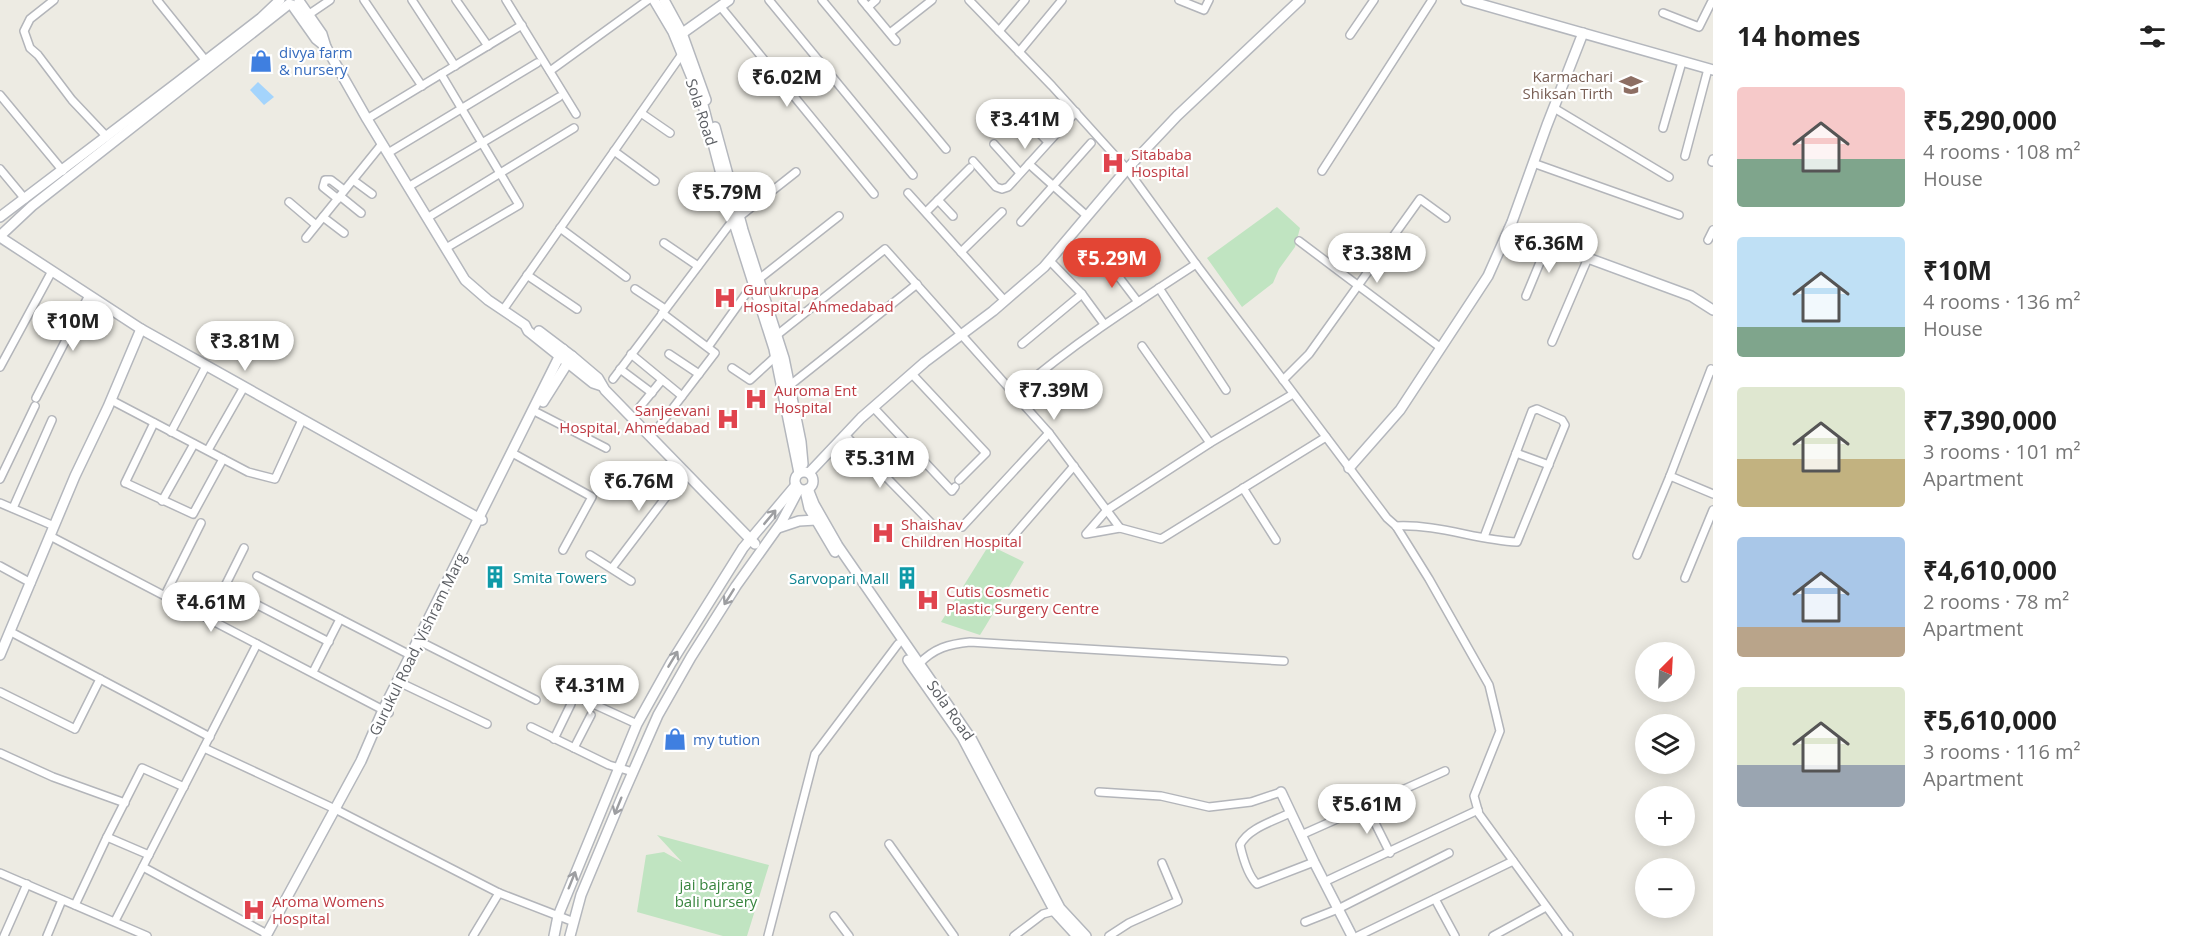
<!DOCTYPE html>
<html lang="en">
<head>
<meta charset="utf-8">
<style>
  body { margin:0; font-family:"Open Sans",sans-serif; background:#f2f2f2; color:#222; height:100vh; display:flex; flex-direction:column; font-size:22px; white-space:nowrap }
  * { box-sizing:border-box; margin:0 }
  p { font-size:20px; color:#767676 }
  .icon { flex:none; width:33px; height:33px; fill:none; stroke:currentColor; stroke-width:2; stroke-linecap:round; stroke-linejoin:round }
  .map { position:relative; flex:1; overflow:hidden }
  .panel { display:flex; flex-direction:column; background:#fff; width:480px }
  .panel>* { flex:none }
  .needle { width:39px; rotate:24deg }
  .tools { position:absolute; left:1635px; top:642px; display:grid; gap:12px }
  .tools a { display:grid; place-items:center; width:60px; height:60px; border-radius:50%; background:#fff; box-shadow:0 3px 15px #0003; font-size:30px }
  .price { position:absolute; translate:-50% -51px; padding:0 14px; border-radius:21px; background:#fff; color:#222; font-size:20px; line-height:39px; filter:drop-shadow(0 2px 3px #0008) }
  .price::after { content:''; position:absolute; left:50%; top:36px; width:18px; height:14px; margin-left:-9px; background:inherit; clip-path:polygon(0 0,100% 0,50% 100%) }
  .price.active { background:#e34534; color:#fff }
  ul { padding:0; list-style:none }
  li { display:flex; align-items:center; gap:18px; height:150px; padding:0 24px }
  li span { display:grid; place-items:center; flex:none; width:168px; height:120px; border-radius:6px; color:#555 }
  li>.icon { margin-inline-start:auto }
  span .icon { width:72px; height:72px; fill:#fffc; stroke-width:1 }
  li b { font-size:26px }
  h2 { display:flex; justify-content:space-between; align-items:center; height:72px; padding:0 24px; font-size:26px }
  main { display:flex; flex:1; min-height:0 }
  .map>svg:first-child { display:block }
  .green { fill:#c0e4c1 }
  .water { fill:#a4d4fc }
  .lines { fill:none; stroke-linecap:round; stroke-linejoin:round }
  .street-casing { stroke:#b3b5ba; stroke-width:10 }
  .secondary-casing { stroke:#b4b7bd; stroke-width:12 }
  .street { stroke:#fff; stroke-width:7 }
  .secondary { stroke:#fff; stroke-width:9 }
  .oneway { stroke:#9d9ea1 }
  .labels { text-anchor:middle; dominant-baseline:central; stroke-width:4.5; stroke-linejoin:round; paint-order:stroke }
  .shop-label { font-size:15px; fill:#366cbe; stroke:#fff; text-anchor:start }
  .education-label { font-size:15px; fill:#785e54; stroke:#fff; text-anchor:end }
  .street-label { font-size:15px; fill:#5b5e63; stroke:#fff }
  .health-label { font-size:15px; fill:#be3a42; stroke:#fff; text-anchor:start }
  .culture-label { font-size:15px; fill:#0d838f; stroke:#fff; text-anchor:start }
  .park-label { font-size:15px; fill:#38853e; stroke:#fff }
</style>
</head>
<body>
<main>
<div class="map">
<svg width="1713" height="936" viewBox="0 0 1713 936">
  <rect width="100%" height="100%" fill="#edebe3"/>
  <!-- green -->
  <g class="green">
    <polygon points="1277,207 1300,228 1295,247 1279,269 1273,283 1242,307 1207,258"/>
    <polygon points="989,545 1024,562 985,627 980,635 941,622"/>
    <polygon points="657,835 769,865 747,936 723,936 637,912 646,855 664,852 682,862"/>
  </g>
  <!-- water -->
  <polygon class="water" points="258,82 274,97 264,105 250,90"/>
  <g class="lines">
    <!-- street casing -->
    <g class="street-casing">
      <g id="street">
        <polyline points="54,0 30,19 24,31 30,48 38,55 72,100 107,137"/>
        <polyline points="157,0 206,61"/>
        <polyline points="364,0 422,86"/>
        <polyline points="412,0 455,66"/>
        <polyline points="456,0 488,46"/>
        <polyline points="506,0 576,114"/>
        <polyline points="769,0 913,175"/>
        <polyline points="822,0 946,149"/>
        <polyline points="862,0 896,41"/>
        <polyline points="969,0 1052,86 1127,169 1196,264 1387,518 1396,526 1429,579 1489,685 1500,731 1474,796 1479,814 1568,936"/>
        <polyline points="1179,0 1204,10 1209,0"/>
        <polyline points="720,6 874,194"/>
        <polyline points="868,7 876,0"/>
        <polyline points="1663,13 1699,27 1711,3"/>
        <polyline points="308,15 330,0"/>
        <polyline points="999,31 1025,0"/>
        <polyline points="890,33 932,0"/>
        <polyline points="1350,35 1374,0"/>
        <polyline points="1019,52 1062,0"/>
        <polyline points="550,71 648,0"/>
        <polyline points="441,74 519,205 446,248"/>
        <polyline points="0,95 63,171"/>
        <polyline points="1554,108 1669,177"/>
        <polyline points="1017,110 1048,142"/>
        <polyline points="641,113 670,133"/>
        <polyline points="367,119 522,25"/>
        <polyline points="1663,128 1682,62"/>
        <polyline points="994,144 1020,173"/>
        <polyline points="614,151 655,181"/>
        <polyline points="388,153 537,63"/>
        <polyline points="1685,156 1708,69"/>
        <polyline points="973,161 996,187 1002,189 1008,187 1076,112"/>
        <polyline points="1712,162 1713,159"/>
        <polyline points="1533,163 1679,215"/>
        <polyline points="1029,164 1087,216"/>
        <polyline points="0,169 25,199"/>
        <polyline points="1322,171 1432,0"/>
        <polyline points="353,180 372,194"/>
        <polyline points="408,187 559,97"/>
        <polyline points="908,193 1005,301"/>
        <polyline points="340,196 361,213"/>
        <polyline points="338,199 323,187 325,180 331,180 344,190"/>
        <polyline points="938,200 953,216"/>
        <polyline points="289,202 316,225"/>
        <polyline points="926,212 970,168"/>
        <polyline points="323,217 344,233"/>
        <polyline points="739,217 796,172"/>
        <polyline points="427,218 574,128"/>
        <polyline points="1021,222 1091,143"/>
        <polyline points="560,228 626,277"/>
        <polyline points="306,238 382,144"/>
        <polyline points="1708,240 1713,230"/>
        <polyline points="1299,241 1441,348"/>
        <polyline points="664,243 698,266"/>
        <polyline points="961,252 1002,212"/>
        <polyline points="1106,260 1138,302"/>
        <polyline points="1050,261 1082,294 1104,324"/>
        <polyline points="527,275 577,309"/>
        <polyline points="759,279 839,216"/>
        <polyline points="1159,288 1226,390"/>
        <polyline points="635,289 665,309"/>
        <polyline points="1526,296 1548,243"/>
        <polyline points="503,310 682,54"/>
        <polyline points="777,335 885,249 1049,433 1120,528"/>
        <polyline points="1552,342 1588,258"/>
        <polyline points="1022,344 1082,294"/>
        <polyline points="1142,346 1210,443"/>
        <polyline points="708,347 753,284"/>
        <polyline points="631,354 682,396"/>
        <polyline points="669,354 699,374"/>
        <polyline points="0,367 52,271"/>
        <polyline points="732,368 750,380 775,357"/>
        <polyline points="620,369 652,393"/>
        <polyline points="1713,371 1711,369 1670,476 1713,494"/>
        <polyline points="912,374 986,453 959,480"/>
        <polyline points="613,379 733,220"/>
        <polyline points="1283,380 1309,354 1420,199 1446,218"/>
        <polyline points="789,386 917,284"/>
        <path d="M1015,394C1071,345 1133,305 1196,264"/>
        <polyline points="1293,394 1210,443 1107,510 1086,534 1120,528 1161,539 1326,437"/>
        <polyline points="36,398 89,295"/>
        <polyline points="111,400 248,472 275,479 302,420"/>
        <polyline points="873,407 952,491 955,487"/>
        <polyline points="639,408 662,380"/>
        <polyline points="538,413 606,448"/>
        <polyline points="154,423 125,483 128,484 193,514 223,459"/>
        <polyline points="660,425 715,353 662,313"/>
        <polyline points="171,432 206,366"/>
        <polyline points="845,435 933,525"/>
        <polyline points="208,450 244,387"/>
        <polyline points="1516,453 1549,465"/>
        <polyline points="516,455 592,497 563,550"/>
        <polyline points="0,479 35,406"/>
        <polyline points="1243,488 1276,540"/>
        <polyline points="162,501 194,444"/>
        <polyline points="0,503 54,526"/>
        <polyline points="13,508 52,420"/>
        <path d="M1396,526C1439,524 1476,540 1517,542L1565,425L1562,420L1537,409L1532,411L1484,537"/>
        <polyline points="962,527 1049,433"/>
        <polyline points="50,536 389,713"/>
        <polyline points="1009,541 1074,466"/>
        <polyline points="590,555 631,581"/>
        <polyline points="1637,555 1670,476"/>
        <polyline points="0,566 31,583"/>
        <polyline points="612,568 685,472"/>
        <polyline points="257,576 412,656"/>
        <polyline points="1685,578 1713,510"/>
        <polyline points="165,595 201,523"/>
        <polyline points="248,600 329,642"/>
        <polyline points="209,618 244,548"/>
        <polyline points="11,632 210,737"/>
        <polyline points="423,643 536,700"/>
        <path d="M919,664C934,648 949,644 970,642L1284,661"/>
        <polyline points="313,672 340,619"/>
        <polyline points="403,684 487,724"/>
        <polyline points="554,686 637,724"/>
        <polyline points="0,692 75,729 100,679"/>
        <polyline points="531,727 609,765 633,772"/>
        <polyline points="554,739 571,704"/>
        <polyline points="204,748 335,809 499,893 574,922"/>
        <polyline points="574,748 591,715"/>
        <polyline points="0,753 53,777 125,803"/>
        <polyline points="1099,792 1161,796 1209,807 1251,802 1281,792"/>
        <polyline points="1366,805 1390,853"/>
        <path d="M1290,813C1274,821 1248,828 1240,845C1243,858 1248,876 1257,884L1314,862"/>
        <polyline points="1301,835 1445,771"/>
        <polyline points="107,837 142,768 184,787"/>
        <polyline points="889,844 954,936"/>
        <polyline points="143,867 267,934"/>
        <polyline points="0,873 147,936"/>
        <polyline points="1324,882 1478,810"/>
        <polyline points="1435,899 1455,936"/>
        <polyline points="75,905 107,837 149,855"/>
        <polyline points="834,916 849,936"/>
        <polyline points="115,921 257,644"/>
        <polyline points="1305,922 1338,909 1449,853"/>
        <polyline points="4,936 27,884"/>
        <polyline points="47,936 62,900"/>
        <polyline points="473,936 499,893"/>
        <polyline points="768,936 815,754 898,644"/>
        <polyline points="1014,936 1043,914 1058,910"/>
        <polyline points="1109,936 1129,923 1178,901 1162,863"/>
        <polyline points="1358,936 1513,861"/>
        <polyline points="1493,936 1546,907"/>
      </g>
    </g>
    <!-- secondary casing -->
    <g class="secondary-casing">
      <g id="secondary">
        <polyline points="654,0 673,32 703,105 733,220 774,349 799,473"/>
        <polyline points="664,0 682,33 706,100"/>
        <polyline points="1466,0 1713,70"/>
        <polyline points="299,1 322,34 326,47 367,119 465,280 488,300 525,325 528,331 593,383 602,386"/>
        <polyline points="292,5 316,39 326,47"/>
        <polyline points="677,37 729,0"/>
        <polyline points="715,127 743,230 784,358 801,442 803,464"/>
        <polyline points="0,217 178,82 261,18 280,0"/>
        <polyline points="1509,229 1691,296 1713,310"/>
        <polyline points="0,236 32,206 289,4"/>
        <polyline points="0,237 141,329 482,520"/>
        <polyline points="539,331 572,356 598,378 605,390 755,544"/>
        <polyline points="543,402 572,356"/>
        <polyline points="1349,468 1400,410 1488,276 1512,222 1547,125 1583,33"/>
        <circle cx="804" cy="481" r="9"/>
        <polyline points="809,473 861,418 925,362 993,311 1044,267 1127,169 1177,116 1300,0"/>
        <polyline points="808,489 814,504 838,546 972,740 1060,908 1086,936"/>
        <polyline points="806,495 809,508 835,552"/>
        <polyline points="778,528 799,521 816,520"/>
        <polyline points="0,655 75,476 108,407 141,329"/>
        <polyline points="908,660 962,737 1055,912 1077,936"/>
        <polyline points="1281,792 1314,862 1352,936"/>
        <polyline points="266,936 361,761 383,710 563,349"/>
        <polyline points="554,936 558,916 637,724 671,663 743,548 796,485"/>
        <polyline points="570,936 581,895 622,797 658,715 691,657 736,586 781,523 799,489"/>
        <polyline points="1567,936 1568,936"/>
      </g>
    </g>
    <!-- street -->
    <use href="#street" class="street"/>
    <!-- secondary -->
    <use href="#secondary" class="secondary"/>
  </g>
  <!-- one-way arrows -->
  <defs><path id="oneway-shaft" d="M-6 0H5M1.5-3L5.5 0L1.5 3" fill="none" stroke-width="1.6" stroke-linecap="round" stroke-linejoin="round" transform="scale(1.5)"/></defs>
  <g class="oneway">
    <use href="#oneway-shaft" transform="translate(770 517) rotate(-50)"/>
    <use href="#oneway-shaft" transform="translate(729 597) rotate(122)"/>
    <use href="#oneway-shaft" transform="translate(673 659) rotate(-59)"/>
    <use href="#oneway-shaft" transform="translate(618 806) rotate(112)"/>
    <use href="#oneway-shaft" transform="translate(572 880) rotate(-68)"/>
  </g>
  <!-- icons -->
  <defs>
    <g id="shop-bare" transform="scale(1.8)"><path d="M-5-2.5h2.3a2.7 3.5 0 0 1 5.4 0H5L5.5 6h-11ZM-1.5-2.5h3a1.5 2.3 0 0 0-3 0Z" fill="#3f7fe0" stroke="#fff" stroke-width="2.5" paint-order="stroke"/></g>
    <g id="school-bare" transform="scale(1.8)"><path d="M0-5L7-2L0 1L-7-2ZM-4 1L0 2.5L4 1V4Q0 6-4 4Z" fill="#8d6e63" stroke="#fff" stroke-width="2.5" paint-order="stroke"/></g>
    <g id="hospital-bare" transform="scale(1.8)"><path d="M-5-5h3v3.5h4V-5h3V5h-3V1.5h-4V5h-3Z" fill="#e0444e" stroke="#fff" stroke-width="2.5" paint-order="stroke"/></g>
    <g id="building-bare" transform="scale(1.8)"><path d="M-4-6H4V6H1V3H-1V6H-4ZM-2.5-4.3h1.7v1.8h-1.7ZM.8-4.3h1.7v1.8H.8ZM-2.5-1h1.7V.8h-1.7ZM.8-1h1.7V.8H.8Z" fill="#0f9aa8" stroke="#fff" stroke-width="2.5" paint-order="stroke"/></g>
  </defs>
  <g fill-rule="evenodd">
    <use href="#shop-bare" x="261" y="61"/>
    <use href="#school-bare" x="1631" y="85"/>
    <use href="#hospital-bare" x="1113" y="163"/>
    <use href="#hospital-bare" x="725" y="298"/>
    <use href="#hospital-bare" x="756" y="399"/>
    <use href="#hospital-bare" x="728" y="419"/>
    <use href="#hospital-bare" x="883" y="533"/>
    <use href="#building-bare" x="495" y="577"/>
    <use href="#building-bare" x="907" y="578"/>
    <use href="#hospital-bare" x="928" y="600"/>
    <use href="#shop-bare" x="675" y="739"/>
    <use href="#hospital-bare" x="254" y="910"/>
  </g>
  <g class="labels">
    <!-- shop labels -->
    <g class="shop-label">
      <text x="279" y="52">divya farm<tspan x="279" dy="17">&amp; nursery</tspan></text>
      <text x="693" y="739">my tution</text>
    </g>
    <!-- education labels -->
    <g class="education-label">
      <text x="1613" y="76">Karmachari<tspan x="1613" dy="17">Shiksan Tirth</tspan></text>
    </g>
    <!-- street labels -->
    <g class="street-label">
      <text transform="translate(702 112) rotate(72)">Sola Road</text>
      <text transform="translate(417 644) rotate(-64)">Gurukul Road, Vishram Marg</text>
      <text transform="translate(951 710) rotate(55)">Sola Road</text>
    </g>
    <!-- health labels -->
    <g class="health-label">
      <text x="1131" y="154">Sitababa<tspan x="1131" dy="17">Hospital</tspan></text>
      <text x="743" y="289">Gurukrupa<tspan x="743" dy="17">Hospital, Ahmedabad</tspan></text>
      <text x="774" y="390">Auroma Ent<tspan x="774" dy="17">Hospital</tspan></text>
      <text x="710" y="410" text-anchor="end">Sanjeevani<tspan x="710" dy="17">Hospital, Ahmedabad</tspan></text>
      <text x="901" y="524">Shaishav<tspan x="901" dy="17">Children Hospital</tspan></text>
      <text x="946" y="591">Cutis Cosmetic<tspan x="946" dy="17">Plastic Surgery Centre</tspan></text>
      <text x="272" y="901">Aroma Womens<tspan x="272" dy="17">Hospital</tspan></text>
    </g>
    <!-- culture labels -->
    <g class="culture-label">
      <text x="513" y="577">Smita Towers</text>
      <text x="889" y="578" text-anchor="end">Sarvopari Mall</text>
    </g>
    <!-- park labels -->
    <g class="park-label">
      <text x="716" y="884">jai bajrang<tspan x="716" dy="17">bali nursery</tspan></text>
    </g>
  </g>
</svg>
<div class="tools">
<a><svg class="needle" viewBox="-14 -14 28 28"><path d="M0-13l5 13h-10z" fill="#e53935"/><path d="M0 13l5-13h-10z" fill="#767676"/></svg></a>
<a><svg class="icon" aria-label="layers" viewBox="0 0 24 24"><path d="M12 4l9 5-9 5-9-5zM3 14l9 5 9-5"/></svg></a>
<a>+</a>
<a>−</a>
</div>
<b class="price" style="left:787px;top:108px">₹6.02M</b>
<b class="price" style="left:1025px;top:150px">₹3.41M</b>
<b class="price" style="left:727px;top:223px">₹5.79M</b>
<b class="price" style="left:1549px;top:274px">₹6.36M</b>
<b class="price" style="left:1377px;top:284px">₹3.38M</b>
<b class="price active" style="left:1112px;top:289px">₹5.29M</b>
<b class="price" style="left:73px;top:352px">₹10M</b>
<b class="price" style="left:245px;top:372px">₹3.81M</b>
<b class="price" style="left:1054px;top:421px">₹7.39M</b>
<b class="price" style="left:880px;top:489px">₹5.31M</b>
<b class="price" style="left:639px;top:512px">₹6.76M</b>
<b class="price" style="left:211px;top:633px">₹4.61M</b>
<b class="price" style="left:590px;top:716px">₹4.31M</b>
<b class="price" style="left:1367px;top:835px">₹5.61M</b>
</div>
<section class="panel">
<h2>14 homes<svg class="icon" aria-label="filters" viewBox="0 0 24 24"><path d="M4 7h16M4 17h16"/><circle cx="9" cy="7" r="2"/><circle cx="15" cy="17" r="2"/></svg></h2>
<ul>
<li><span style="background:linear-gradient(#f6c9c9 60%,#7fa58c 0)"><svg class="icon" aria-label="home" viewBox="0 0 24 24"><path d="M3 11l9-7 9 7M6 9v11h12V9"/></svg></span><div><b>₹5,290,000</b><p>4 rooms · 108 m²</p><p>House</p></div></li>
<li><span style="background:linear-gradient(#bfe0f5 75%,#7fa58c 0)"><svg class="icon" aria-label="home" viewBox="0 0 24 24"><path d="M3 11l9-7 9 7M6 9v11h12V9"/></svg></span><div><b>₹10M</b><p>4 rooms · 136 m²</p><p>House</p></div></li>
<li><span style="background:linear-gradient(#dfe7d0 60%,#c2b280 0)"><svg class="icon" aria-label="home" viewBox="0 0 24 24"><path d="M3 11l9-7 9 7M6 9v11h12V9"/></svg></span><div><b>₹7,390,000</b><p>3 rooms · 101 m²</p><p>Apartment</p></div></li>
<li><span style="background:linear-gradient(#a9c7e8 75%,#b9a48a 0)"><svg class="icon" aria-label="home" viewBox="0 0 24 24"><path d="M3 11l9-7 9 7M6 9v11h12V9"/></svg></span><div><b>₹4,610,000</b><p>2 rooms · 78 m²</p><p>Apartment</p></div></li>
<li><span style="background:linear-gradient(#dfe7d0 65%,#9aa5b1 0)"><svg class="icon" aria-label="home" viewBox="0 0 24 24"><path d="M3 11l9-7 9 7M6 9v11h12V9"/></svg></span><div><b>₹5,610,000</b><p>3 rooms · 116 m²</p><p>Apartment</p></div></li>
</ul>
</section>
</main>
</body>
</html>
